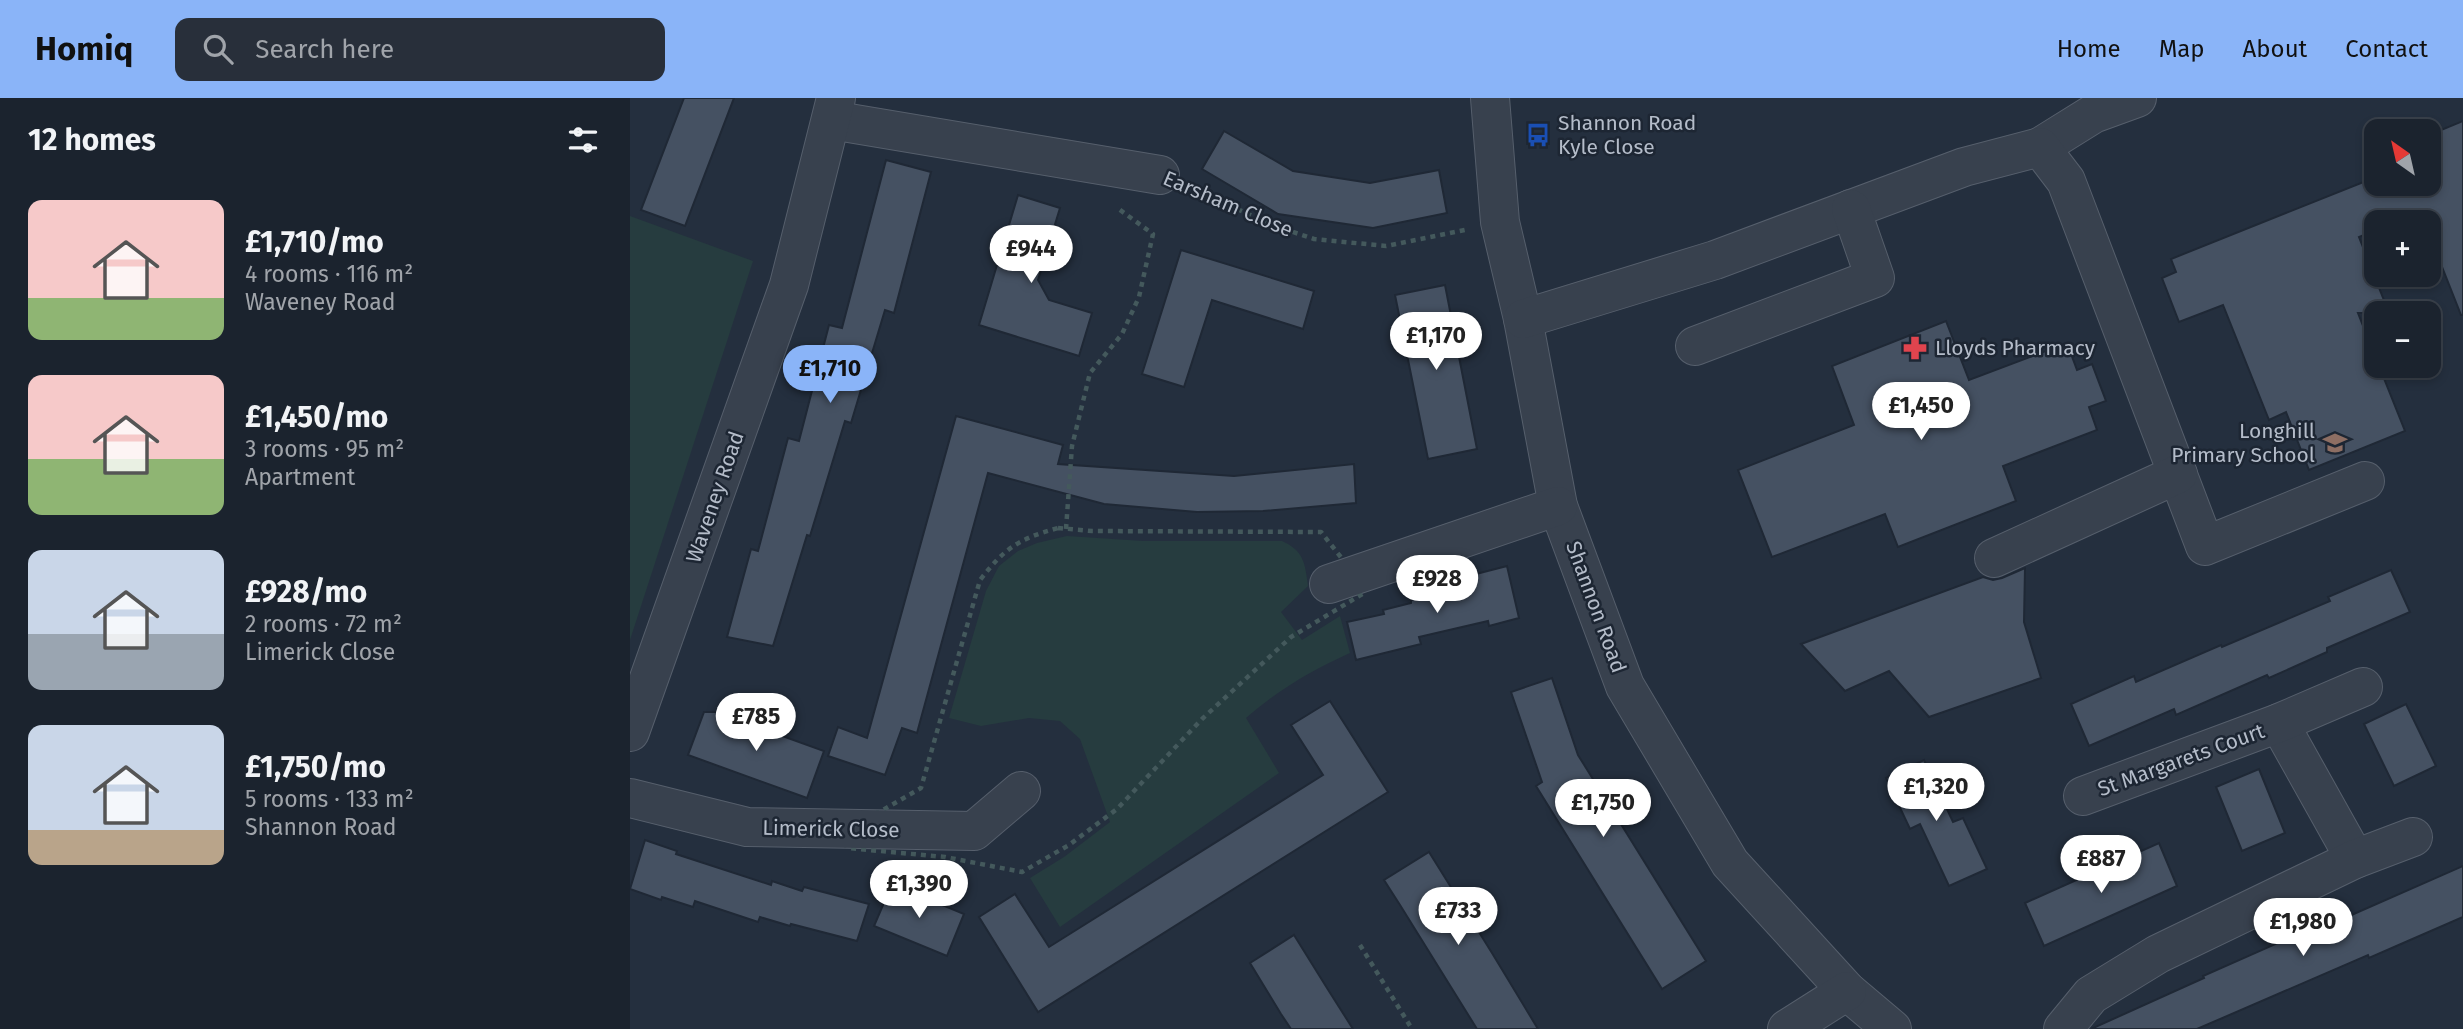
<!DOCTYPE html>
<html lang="en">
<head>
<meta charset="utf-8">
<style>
  body { margin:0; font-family:"Fira Sans",sans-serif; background:#282f3a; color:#f1f3f6; height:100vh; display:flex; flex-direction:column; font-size:26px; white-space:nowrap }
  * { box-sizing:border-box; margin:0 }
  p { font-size:23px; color:#a0a4aa }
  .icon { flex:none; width:38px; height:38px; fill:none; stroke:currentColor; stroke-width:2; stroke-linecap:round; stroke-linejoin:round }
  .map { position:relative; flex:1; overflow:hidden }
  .sheet { display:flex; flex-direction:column; background:#1b232e; width:630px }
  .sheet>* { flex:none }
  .needle { width:46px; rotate:326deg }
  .controls { position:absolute; left:1734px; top:21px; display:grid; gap:14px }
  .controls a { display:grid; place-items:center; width:77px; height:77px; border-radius:14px; background:#1b232e; box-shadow:0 4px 10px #0003,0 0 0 2px #39404a; font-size:35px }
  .price { position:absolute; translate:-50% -60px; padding:0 16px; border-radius:24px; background:#fff; color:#222; font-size:23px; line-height:46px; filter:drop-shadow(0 2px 4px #0008) }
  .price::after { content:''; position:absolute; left:50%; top:42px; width:21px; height:16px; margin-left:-10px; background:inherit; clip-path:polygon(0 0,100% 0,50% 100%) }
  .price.on { background:#8ab4f8; color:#111 }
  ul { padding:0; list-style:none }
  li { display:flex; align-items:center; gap:21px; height:175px; padding:0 28px }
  li span { display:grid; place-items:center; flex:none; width:196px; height:140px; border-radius:14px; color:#555 }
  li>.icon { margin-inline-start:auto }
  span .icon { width:84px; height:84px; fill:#fffc; stroke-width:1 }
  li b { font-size:30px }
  h2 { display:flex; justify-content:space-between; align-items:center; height:84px; padding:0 28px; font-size:30px }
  header { display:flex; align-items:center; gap:42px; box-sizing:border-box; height:98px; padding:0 35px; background:#8ab4f8; color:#111 }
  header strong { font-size:33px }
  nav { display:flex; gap:38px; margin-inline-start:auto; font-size:24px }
  .search { width:490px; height:63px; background:#282f3a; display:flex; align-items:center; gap:18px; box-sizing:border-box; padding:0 24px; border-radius:14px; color:#a0a4aa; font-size:26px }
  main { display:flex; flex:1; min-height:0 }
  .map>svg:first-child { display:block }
  .green { fill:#263c3f }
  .building { fill:#455162; stroke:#1f2835; stroke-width:2 }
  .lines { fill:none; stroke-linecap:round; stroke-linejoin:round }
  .minor-casing { stroke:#565f6c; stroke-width:40 }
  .path { stroke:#44595c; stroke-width:4.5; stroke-dasharray:5 5; stroke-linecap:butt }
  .minor { stroke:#38414e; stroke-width:38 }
  .labels { text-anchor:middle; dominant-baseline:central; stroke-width:5; stroke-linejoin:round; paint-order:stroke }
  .poi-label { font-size:21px; fill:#b4bcc9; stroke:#1d2633; text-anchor:start }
  .street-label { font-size:21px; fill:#b4bcc9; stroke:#1d2633 }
</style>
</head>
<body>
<header>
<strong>Homiq</strong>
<div class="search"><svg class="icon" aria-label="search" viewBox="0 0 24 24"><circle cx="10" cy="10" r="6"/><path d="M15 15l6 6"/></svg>Search here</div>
<nav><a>Home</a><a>Map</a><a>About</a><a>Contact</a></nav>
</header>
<main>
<section class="sheet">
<h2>12 homes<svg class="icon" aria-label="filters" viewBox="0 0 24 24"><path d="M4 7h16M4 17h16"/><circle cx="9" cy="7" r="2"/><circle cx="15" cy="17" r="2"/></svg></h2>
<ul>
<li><span style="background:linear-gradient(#f6c9c9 70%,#8fb573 0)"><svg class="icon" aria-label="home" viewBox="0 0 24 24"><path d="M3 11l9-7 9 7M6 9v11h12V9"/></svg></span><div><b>£1,710/mo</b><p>4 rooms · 116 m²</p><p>Waveney Road</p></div></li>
<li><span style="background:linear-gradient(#f6c9c9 60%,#8fb573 0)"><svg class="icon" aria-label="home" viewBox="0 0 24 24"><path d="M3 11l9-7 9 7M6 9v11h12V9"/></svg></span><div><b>£1,450/mo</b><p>3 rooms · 95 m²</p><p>Apartment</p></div></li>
<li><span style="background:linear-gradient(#c9d6e8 60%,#9aa5b1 0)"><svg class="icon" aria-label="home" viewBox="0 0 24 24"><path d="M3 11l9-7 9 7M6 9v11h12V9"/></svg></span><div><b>£928/mo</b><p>2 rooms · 72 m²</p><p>Limerick Close</p></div></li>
<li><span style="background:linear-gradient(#c9d6e8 75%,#b9a48a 0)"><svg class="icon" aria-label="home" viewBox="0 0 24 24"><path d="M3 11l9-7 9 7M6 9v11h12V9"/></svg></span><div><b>£1,750/mo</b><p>5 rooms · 133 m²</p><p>Shannon Road</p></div></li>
</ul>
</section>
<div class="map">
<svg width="1833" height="931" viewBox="0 0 1833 931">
  <rect width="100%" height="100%" fill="#242f3e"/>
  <!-- green -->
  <g class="green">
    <polygon points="0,118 123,163 0,542"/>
    <path d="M437,438L513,443H652C674,453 675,465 678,488L651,514L672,542L710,518L720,555C682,572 648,592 616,620L649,675L430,829L400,780L434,759L480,724L450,641L430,623L399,620L351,628L319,620L356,493L369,468L388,453L407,445Z"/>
  </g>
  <!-- building -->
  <g class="building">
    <polygon points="54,0 104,0 55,128 11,112"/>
    <polygon points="1833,23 1833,217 1831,217 1799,136 1799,124 1794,124 1791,115 1766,124 1746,124 1746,132 1729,139 1759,215 1728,215 1746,261 1746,268 1749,268 1775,333 1679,372 1656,314 1639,322 1593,207 1549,224 1532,180 1546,174 1541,161 1746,79 1746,86 1799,86 1799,37"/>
    <polygon points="594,33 663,73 740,85 809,72 817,115 743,130 648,116 572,71"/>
    <polygon points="256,62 301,74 264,215 255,212 221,325 215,323 180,438 177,437 143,548 97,539 121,451 128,453 158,340 169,343 199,227 212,230"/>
    <polygon points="388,97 430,110 408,182 419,202 462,215 449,258 349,227"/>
    <polygon points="551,152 684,193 673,231 582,202 554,289 512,276"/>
    <polygon points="815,187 847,351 798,361 765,197"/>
    <polygon points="1316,223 1339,282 1437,245 1447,272 1462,266 1476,303 1459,309 1467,332 1373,368 1386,403 1268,449 1255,416 1142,459 1108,372 1224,327 1202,268"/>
    <polygon points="326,318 433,347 428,366 604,378 724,366 726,405 633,413 567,414 474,406 358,375 287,635 272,630 255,677 198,658 208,629 237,640"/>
    <polygon points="877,468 889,520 859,528 858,523 789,539 791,546 726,562 717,524 754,516 753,512 781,505 781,502 814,494 812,490 847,481 846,476"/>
    <polygon points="1395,470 1394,524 1411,580 1299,619 1259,573 1215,593 1171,546 1353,479 1363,482 1372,480"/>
    <polygon points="1761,472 1780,514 1697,550 1697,554 1639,580 1637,577 1546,617 1544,611 1459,648 1441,606 1504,578 1506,584 1591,547 1592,549 1700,503 1698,499"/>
    <polygon points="922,580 948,657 1076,863 1032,891 906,688 912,684 881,594"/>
    <polygon points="700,603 758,694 408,914 349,819 385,796 419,849 693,677 661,627"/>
    <polygon points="1776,606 1806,668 1764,688 1734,626"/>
    <polygon points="74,614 86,614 194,653 177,700 58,657"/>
    <polygon points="1294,662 1323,724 1333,720 1357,771 1319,788 1290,726 1280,731 1256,680"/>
    <polygon points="1629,671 1655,735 1612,753 1586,689"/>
    <polygon points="15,742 47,753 46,756 141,787 142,783 172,793 174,789 239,806 227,843 161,826 160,828 130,819 128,824 65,803 63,809 32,799 31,802 0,791"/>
    <polygon points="1529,745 1547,788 1414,848 1395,805"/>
    <polygon points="799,754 862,855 908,931 847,931 770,807 754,782"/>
    <polygon points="1833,768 1833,819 1771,846 1739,860 1738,857 1567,931 1461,931 1574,880 1573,878 1709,818 1710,822"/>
    <polygon points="262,786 334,816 317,858 244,828"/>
    <polygon points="664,837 697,890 723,931 661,931 651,916 620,865"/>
  </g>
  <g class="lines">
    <!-- minor casing -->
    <g class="minor-casing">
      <g id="minor">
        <polyline points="860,0 870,124 893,221 928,408 995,588 1100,765 1217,893 1262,931"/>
        <polyline points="201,22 530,77"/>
        <polyline points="1410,49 1463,16 1507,0"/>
        <polyline points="893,221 1085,162 1334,69 1410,49 1436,83 1575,448 1735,383"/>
        <polyline points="1065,248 1245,180 1221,111"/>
        <polyline points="1364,460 1548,376"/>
        <polyline points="699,486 928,408"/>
        <polyline points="1649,625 1725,761"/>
        <polyline points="0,634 159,187 206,0"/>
        <polyline points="1453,698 1649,625 1733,589"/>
        <polyline points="0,700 117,729 344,733 391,693"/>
        <polyline points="1157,931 1217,893"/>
        <polyline points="1433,931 1461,897 1528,856 1725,761 1783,739"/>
      </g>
    </g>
    <!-- path -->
    <g class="path">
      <polyline points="562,90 642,127 684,141 756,148 835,132"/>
      <path d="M428,430L462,433L691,434L725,477L734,495L661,539L572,621L487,711L439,747L392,774L315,759L217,750L208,731L251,713L291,690L350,482C375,450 388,441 428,430Z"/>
      <polyline points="436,431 442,348 460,275 492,236 509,199 523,136 486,109"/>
      <polyline points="730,847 782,931"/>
    </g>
    <!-- minor -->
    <use href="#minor" class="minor"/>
  </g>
  <!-- icons -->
  <defs>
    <g id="bus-bare" transform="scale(1.89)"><path d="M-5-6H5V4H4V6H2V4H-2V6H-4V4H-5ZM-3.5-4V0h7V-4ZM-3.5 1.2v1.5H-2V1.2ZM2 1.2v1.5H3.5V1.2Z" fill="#1a4fb4" stroke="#1d2633" stroke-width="2.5" paint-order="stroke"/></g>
    <g id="pharmacy-bare" transform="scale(1.89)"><path d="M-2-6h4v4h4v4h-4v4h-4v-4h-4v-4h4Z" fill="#e0444e" stroke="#1d2633" stroke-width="2.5" paint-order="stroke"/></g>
    <g id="school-bare" transform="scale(1.89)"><path d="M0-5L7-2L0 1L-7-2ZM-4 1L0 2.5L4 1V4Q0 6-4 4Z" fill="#8d6e63" stroke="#1d2633" stroke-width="2.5" paint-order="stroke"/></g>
  </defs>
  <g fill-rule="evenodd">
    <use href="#bus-bare" x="908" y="37"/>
    <use href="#pharmacy-bare" x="1285" y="250"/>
    <use href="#school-bare" x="1705" y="345"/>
  </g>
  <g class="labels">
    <!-- poi labels -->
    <g class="poi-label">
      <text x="928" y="25">Shannon Road<tspan x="928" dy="24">Kyle Close</tspan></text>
      <text x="1305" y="250">Lloyds Pharmacy</text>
      <text x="1685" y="333" text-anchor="end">Longhill<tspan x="1685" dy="24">Primary School</tspan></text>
    </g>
    <!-- street labels -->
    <g class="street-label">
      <text transform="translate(598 106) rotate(23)">Earsham Close</text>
      <text transform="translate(85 399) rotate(-71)">Waveney Road</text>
      <text transform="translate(966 509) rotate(70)">Shannon Road</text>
      <text transform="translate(1551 662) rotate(-20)">St Margarets Court</text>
      <text transform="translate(201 731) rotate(1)">Limerick Close</text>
    </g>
  </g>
</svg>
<div class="controls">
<a><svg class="needle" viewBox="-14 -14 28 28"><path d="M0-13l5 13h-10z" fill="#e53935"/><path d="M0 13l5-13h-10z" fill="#a0a4aa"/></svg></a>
<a>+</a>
<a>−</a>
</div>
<b class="price" style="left:401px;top:187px">£944</b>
<b class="price" style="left:806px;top:274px">£1,170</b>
<b class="price on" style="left:200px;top:307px">£1,710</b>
<b class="price" style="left:1291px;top:344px">£1,450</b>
<b class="price" style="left:807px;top:517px">£928</b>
<b class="price" style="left:126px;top:655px">£785</b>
<b class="price" style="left:1306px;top:725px">£1,320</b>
<b class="price" style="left:973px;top:741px">£1,750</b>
<b class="price" style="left:1471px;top:797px">£887</b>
<b class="price" style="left:289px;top:822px">£1,390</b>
<b class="price" style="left:828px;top:849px">£733</b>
<b class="price" style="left:1673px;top:860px">£1,980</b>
</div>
</main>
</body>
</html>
